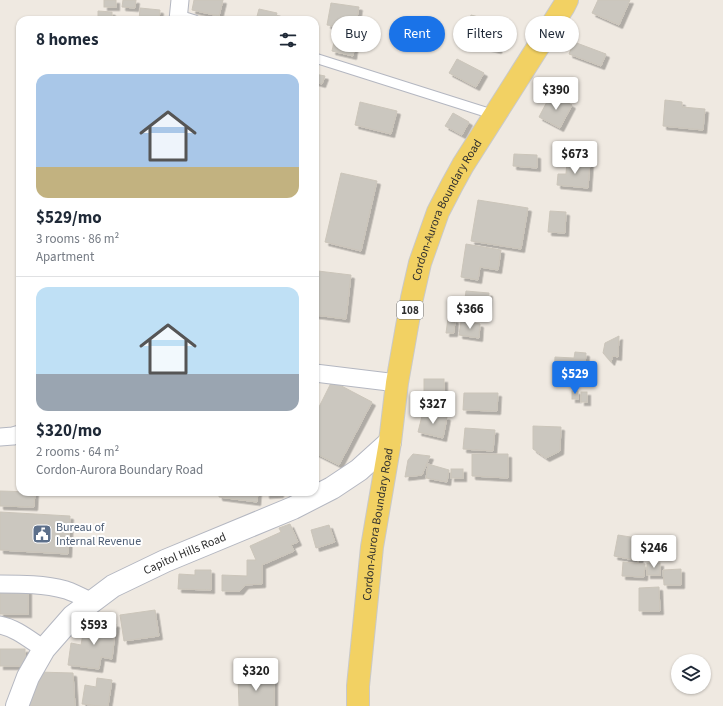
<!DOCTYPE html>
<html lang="en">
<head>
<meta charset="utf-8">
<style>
  body { margin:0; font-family:"Source Sans 3",sans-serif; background:#f2f2f3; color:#1f2937; height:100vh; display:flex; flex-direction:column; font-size:15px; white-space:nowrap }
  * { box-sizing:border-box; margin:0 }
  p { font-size:13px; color:#747a83 }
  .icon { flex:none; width:22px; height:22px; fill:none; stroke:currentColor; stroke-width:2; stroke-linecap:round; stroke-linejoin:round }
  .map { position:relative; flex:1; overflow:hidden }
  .sheet { position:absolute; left:16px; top:16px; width:303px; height:480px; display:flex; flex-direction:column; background:#fff; border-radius:12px; box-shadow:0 1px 3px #0004 }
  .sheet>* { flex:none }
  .hud { position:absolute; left:331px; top:16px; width:332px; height:36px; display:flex; gap:8px }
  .tools { position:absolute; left:671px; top:654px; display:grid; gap:8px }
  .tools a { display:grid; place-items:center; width:40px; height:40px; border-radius:50%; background:#fff; box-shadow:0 1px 3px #0004; font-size:20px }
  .price { position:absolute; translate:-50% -34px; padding:0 9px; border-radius:4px; background:#fff; color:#222; font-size:13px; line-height:26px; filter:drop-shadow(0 1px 2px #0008) }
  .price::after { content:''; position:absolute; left:50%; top:24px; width:12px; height:9px; margin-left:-6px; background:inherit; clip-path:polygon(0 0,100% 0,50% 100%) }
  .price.current { background:#1a73e8; color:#fff }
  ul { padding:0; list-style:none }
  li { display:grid; align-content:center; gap:8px; height:212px; padding:0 20px }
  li+li { border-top:1px solid #e0e1e3 }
  li span { display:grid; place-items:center; height:124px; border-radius:12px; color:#555 }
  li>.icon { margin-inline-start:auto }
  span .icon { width:72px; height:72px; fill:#fffc; stroke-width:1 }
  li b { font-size:17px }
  h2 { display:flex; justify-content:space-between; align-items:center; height:48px; padding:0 20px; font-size:17px }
  .chip { padding:0 14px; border-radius:18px; background:#fff; box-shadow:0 1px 3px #0004; font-size:14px; line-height:36px }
  .chip.current { background:#1a73e8; color:#fff }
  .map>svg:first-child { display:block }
  .building { fill:#cbc7bf; stroke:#cbc5ba; filter:url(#shadow) }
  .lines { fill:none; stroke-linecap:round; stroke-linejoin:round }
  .lane-casing { stroke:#b4b7c1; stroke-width:11 }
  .street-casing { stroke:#b4b7c1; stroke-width:19 }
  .secondary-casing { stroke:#b4b7c1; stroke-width:24 }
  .primary-casing { stroke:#c9c9c9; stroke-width:24 }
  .lane { stroke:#fff; stroke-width:9 }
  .street { stroke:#fff; stroke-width:17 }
  .secondary { stroke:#fff; stroke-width:22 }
  .primary { stroke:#f2d163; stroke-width:22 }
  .labels { text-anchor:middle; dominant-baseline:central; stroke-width:4; stroke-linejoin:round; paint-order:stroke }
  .shield { fill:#fff; stroke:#6d6d6d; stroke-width:1 }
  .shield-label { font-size:11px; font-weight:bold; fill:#2e2e2e }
  .street-label { font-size:12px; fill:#2e2e2e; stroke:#fff }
  .service-label { font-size:12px; fill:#4e5e75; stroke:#fff; text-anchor:start }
</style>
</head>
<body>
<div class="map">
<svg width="723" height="706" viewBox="0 0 723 706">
  <defs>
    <filter id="shadow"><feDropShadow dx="3.5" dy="3.5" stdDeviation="0" flood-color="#0004"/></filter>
  </defs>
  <rect width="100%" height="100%" fill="#efe9e1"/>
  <!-- building -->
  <g class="building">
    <rect x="104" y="0" width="12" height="7"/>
    <polygon points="123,0 136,0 135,8 122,7"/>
    <polygon points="194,0 223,0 219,16 192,10"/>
    <polygon points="598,0 630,0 619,25 592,13"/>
    <polygon points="331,3 359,7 355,29 327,25"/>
    <polygon points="140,8 160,10 159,20 139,20"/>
    <polygon points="259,9 277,13 275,20 256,20"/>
    <polygon points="98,11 112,12 112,20 98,20"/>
    <polygon points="471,15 505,24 498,50 464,42"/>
    <polygon points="336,33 356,37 353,56 332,51"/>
    <polygon points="574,42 606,54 601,66 569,54"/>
    <polygon points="457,59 484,73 476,87 449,73"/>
    <polygon points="315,74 325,76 322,84 315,82"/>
    <polygon points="551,94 572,105 560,128 539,117"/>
    <polygon points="665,100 682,102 682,107 705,109 703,130 663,126"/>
    <polygon points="360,102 397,111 391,134 355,125"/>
    <polygon points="453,113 469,122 462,135 445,126"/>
    <polygon points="514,154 537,155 537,168 513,166"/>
    <polygon points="567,160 590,162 588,188 557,185 558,174 566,174"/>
    <polygon points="341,173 377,181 361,251 325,242"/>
    <polygon points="478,200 528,208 521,249 471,241"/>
    <polygon points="550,211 566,212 565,233 548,232"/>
    <polygon points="466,244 501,250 498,270 480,267 478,280 461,277"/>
    <polygon points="318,271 351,275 346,319 315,315 315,294"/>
    <polygon points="466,291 489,293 487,317 463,315"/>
    <polygon points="448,318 455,320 454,333 446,333"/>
    <polygon points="461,321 480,324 479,338 459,335"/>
    <polygon points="619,336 618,357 613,356 611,362 603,353 605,343"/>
    <polygon points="575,352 586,353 584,378 554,376 555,357 574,358"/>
    <rect x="424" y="379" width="20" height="16"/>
    <polygon points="332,381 372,402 339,465 315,453 315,415"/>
    <rect x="572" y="391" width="6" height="8"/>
    <rect x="581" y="392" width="6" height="10"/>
    <polygon points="464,393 498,393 497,411 463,410"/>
    <polygon points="423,412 447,417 443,438 418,432"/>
    <polygon points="533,426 561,427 560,451 546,458 533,449"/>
    <polygon points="465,428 495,430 493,451 463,449"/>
    <polygon points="413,454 430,456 422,475 405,477 408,460"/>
    <polygon points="472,454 508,454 508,478 472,476"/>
    <polygon points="428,464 449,470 447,482 426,478"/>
    <rect x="451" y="469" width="12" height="9"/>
    <polygon points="0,491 35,492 34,507 0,506"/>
    <polygon points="219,492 258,492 257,502 219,497"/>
    <polygon points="266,492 280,492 280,494 266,495"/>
    <polygon points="0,512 70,516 68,554 0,550"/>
    <polygon points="290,524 298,542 291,545 294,551 262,565 262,584 245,585 240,591 222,591 222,575 247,576 247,560 256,560 250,546 281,532 279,528"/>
    <polygon points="329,525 335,542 316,548 311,530"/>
    <polygon points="618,535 643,539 639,561 614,556"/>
    <polygon points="623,562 645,564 644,577 622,576"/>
    <rect x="647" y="563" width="13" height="12"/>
    <polygon points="681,569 681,585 664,585 663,570"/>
    <polygon points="195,570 211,570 211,590 178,589 179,574 195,575"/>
    <polygon points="659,587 660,611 639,611 639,588"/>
    <rect x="0" y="589" width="28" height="25"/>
    <polygon points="155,610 159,636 124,641 120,615"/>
    <polygon points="92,621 116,624 112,659 101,657 99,669 68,665 71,643 81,645 84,628 91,629"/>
    <rect x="0" y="649" width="25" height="17"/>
    <polygon points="38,672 73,673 75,706 24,706"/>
    <polygon points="97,678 112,680 108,706 100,706 82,704 85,685 96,687"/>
    <polygon points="238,678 274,678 274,706 239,706"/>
  </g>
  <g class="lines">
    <!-- lane casing -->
    <g class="lane-casing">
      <g id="lane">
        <polyline points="179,15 195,20"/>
        <polyline points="315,58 495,115"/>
      </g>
    </g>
    <!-- street casing -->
    <g class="street-casing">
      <g id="street">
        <polyline points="178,20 180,0"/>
        <polyline points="315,373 397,383"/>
        <polyline points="0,437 13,436 20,434"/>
        <path d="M0,584C22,584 44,584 66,590C75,593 84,598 92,602"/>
        <path d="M0,625C16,628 30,640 44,649"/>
      </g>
    </g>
    <!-- secondary casing -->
    <g class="secondary-casing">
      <g id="secondary">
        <path id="s1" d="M17,706L28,677L44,649L73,616L113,586L165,561L293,508L332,488L359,470L390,442"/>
      </g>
    </g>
    <!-- primary casing -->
    <g class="primary-casing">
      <g id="primary">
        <path id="s2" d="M358,706V686L372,547L390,442L397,383L412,298L420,263L438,212L452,185L463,165L564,6L567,0"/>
      </g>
    </g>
    <!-- lane -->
    <use href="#lane" class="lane"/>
    <!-- street -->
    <use href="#street" class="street"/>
    <!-- secondary -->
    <use href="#secondary" class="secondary"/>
    <!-- primary -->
    <use href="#primary" class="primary"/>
  </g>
  <!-- icons -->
  <defs>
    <g id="civic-square" transform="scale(1)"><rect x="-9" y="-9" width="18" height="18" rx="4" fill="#5c6f8a" stroke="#fff"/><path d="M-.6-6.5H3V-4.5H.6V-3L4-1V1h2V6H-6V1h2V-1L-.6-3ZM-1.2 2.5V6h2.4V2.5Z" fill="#fff"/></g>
  </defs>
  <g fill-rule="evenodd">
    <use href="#civic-square" x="42" y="534"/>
  </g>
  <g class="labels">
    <!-- shield labels -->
    <rect class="shield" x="397" y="301" width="26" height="18" rx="3"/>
    <g class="shield-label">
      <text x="410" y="310">108</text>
    </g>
    <!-- street labels -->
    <g class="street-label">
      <text stroke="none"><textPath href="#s2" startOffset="507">Cordon-Aurora Boundary Road</textPath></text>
      <text stroke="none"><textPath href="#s2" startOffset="183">Cordon-Aurora Boundary Road</textPath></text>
      <text stroke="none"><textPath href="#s1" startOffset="236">Capitol Hills Road</textPath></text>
    </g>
    <!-- service labels -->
    <g class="service-label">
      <text x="56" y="527">Bureau of<tspan x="56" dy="14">Internal Revenue</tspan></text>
    </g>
  </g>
</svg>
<div class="tools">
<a><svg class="icon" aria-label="layers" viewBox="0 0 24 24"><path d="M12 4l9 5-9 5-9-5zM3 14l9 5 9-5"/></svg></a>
</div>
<b class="price" style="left:556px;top:111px">$390</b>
<b class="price" style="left:575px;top:175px">$673</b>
<b class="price" style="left:470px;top:330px">$366</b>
<b class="price current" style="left:575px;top:395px">$529</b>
<b class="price" style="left:433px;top:425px">$327</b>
<b class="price" style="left:654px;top:569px">$246</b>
<b class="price" style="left:94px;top:646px">$593</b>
<b class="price" style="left:256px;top:692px">$320</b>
<div class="hud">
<a class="chip">Buy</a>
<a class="chip current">Rent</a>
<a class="chip">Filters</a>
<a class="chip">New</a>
</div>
<section class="sheet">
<h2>8 homes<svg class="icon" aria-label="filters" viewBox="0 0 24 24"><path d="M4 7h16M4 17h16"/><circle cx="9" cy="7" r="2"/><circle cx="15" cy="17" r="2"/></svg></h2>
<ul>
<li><span style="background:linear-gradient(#a9c7e8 75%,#c2b280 0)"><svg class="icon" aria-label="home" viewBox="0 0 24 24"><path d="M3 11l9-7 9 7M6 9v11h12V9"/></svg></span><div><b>$529/mo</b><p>3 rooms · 86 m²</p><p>Apartment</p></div></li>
<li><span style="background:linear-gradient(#bfe0f5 70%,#9aa5b1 0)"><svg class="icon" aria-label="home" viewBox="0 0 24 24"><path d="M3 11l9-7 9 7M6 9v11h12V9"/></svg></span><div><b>$320/mo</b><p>2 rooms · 64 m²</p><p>Cordon-Aurora Boundary Road</p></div></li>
</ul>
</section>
</div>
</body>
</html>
